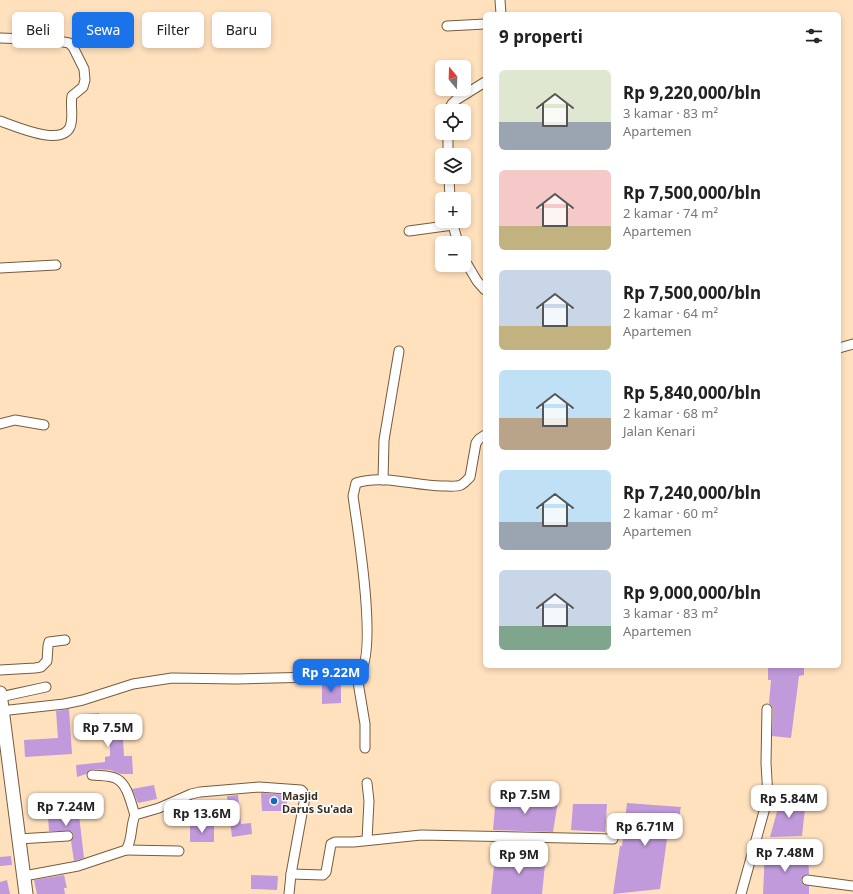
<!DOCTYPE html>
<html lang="id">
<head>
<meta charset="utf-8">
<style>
  body { margin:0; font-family:"Noto Sans",sans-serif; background:#f6f6f6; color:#222; height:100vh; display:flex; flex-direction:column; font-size:15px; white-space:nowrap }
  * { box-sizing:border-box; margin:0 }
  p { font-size:13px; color:#767676 }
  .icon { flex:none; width:22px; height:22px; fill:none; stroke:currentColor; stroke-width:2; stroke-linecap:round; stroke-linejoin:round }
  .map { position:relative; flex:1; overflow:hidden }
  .sheet { position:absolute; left:483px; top:12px; width:358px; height:656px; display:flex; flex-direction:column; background:#fff; border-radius:6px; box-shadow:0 2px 6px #0003 }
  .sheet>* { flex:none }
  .top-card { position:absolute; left:12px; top:12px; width:380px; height:36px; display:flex; gap:8px }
  .needle { width:26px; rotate:341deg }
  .tools { position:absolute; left:435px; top:60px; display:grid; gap:8px }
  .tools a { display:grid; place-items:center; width:36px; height:36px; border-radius:6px; background:#fff; box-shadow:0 2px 6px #0003; font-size:20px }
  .price { position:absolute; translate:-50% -34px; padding:0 9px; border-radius:8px; background:#fff; color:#222; font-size:13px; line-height:26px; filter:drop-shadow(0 1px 2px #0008) }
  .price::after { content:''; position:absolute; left:50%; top:24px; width:12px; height:9px; margin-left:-6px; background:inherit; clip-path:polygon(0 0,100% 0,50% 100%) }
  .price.active { background:#1a73e8; color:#fff }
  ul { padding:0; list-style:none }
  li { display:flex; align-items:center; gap:12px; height:100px; padding:0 16px }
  li span { display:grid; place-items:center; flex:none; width:112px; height:80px; border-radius:6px; color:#555 }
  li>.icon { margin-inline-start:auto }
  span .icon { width:48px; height:48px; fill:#fffc; stroke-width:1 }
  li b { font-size:17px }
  h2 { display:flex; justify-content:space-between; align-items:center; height:48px; padding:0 16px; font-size:17px }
  .tag { padding:0 14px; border-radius:6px; background:#fff; box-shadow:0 2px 6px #0003; font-size:14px; line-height:36px }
  .tag.active { background:#1a73e8; color:#fff }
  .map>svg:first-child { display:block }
  .building { fill:#c19adc }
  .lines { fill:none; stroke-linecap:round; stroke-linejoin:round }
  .street-casing { stroke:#765c3d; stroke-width:11 }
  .secondary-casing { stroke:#765c3d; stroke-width:15 }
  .street { stroke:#fff; stroke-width:9 }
  .secondary { stroke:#fff; stroke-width:13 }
  .poi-dot { fill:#136bb8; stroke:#fff; stroke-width:1.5 }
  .labels { text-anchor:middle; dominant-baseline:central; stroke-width:3; stroke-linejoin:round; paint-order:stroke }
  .poi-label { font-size:11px; font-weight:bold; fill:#392e20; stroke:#fff; text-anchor:start }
</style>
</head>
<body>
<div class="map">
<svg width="853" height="894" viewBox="0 0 853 894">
  <rect width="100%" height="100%" fill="#ffe1be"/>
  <!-- building -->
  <g class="building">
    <polygon points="768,666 804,666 804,675 799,676 791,738 772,736 773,709 772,706 769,703 771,680 768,680"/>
    <polygon points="322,683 341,683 341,703 322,704"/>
    <polygon points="69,709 72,754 25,757 24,740 58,738 56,711"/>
    <polygon points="99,713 100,727 122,725 124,756 132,756 133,774 121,774 110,770 92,769 89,770 86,774 77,777 76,765 105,762 105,757 110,756 110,736 103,737 103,734 87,736 85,714"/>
    <polygon points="154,785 157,799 138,803 132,789"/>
    <polygon points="261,793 287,795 287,811 262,811"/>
    <polygon points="238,795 241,824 251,823 252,834 232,837 227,796"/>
    <polygon points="496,796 558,801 553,832 493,830"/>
    <polygon points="29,798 40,798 41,807 30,808"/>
    <polygon points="806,799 802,836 770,837 780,801"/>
    <polygon points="60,800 62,817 79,815 84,858 74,861 71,841 74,835 71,831 49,831 47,801"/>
    <polygon points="627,803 681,807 675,839 667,839 660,889 613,894 620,846 622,846"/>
    <polygon points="573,804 607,804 605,832 571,830"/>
    <polygon points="214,825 214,842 190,842 190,826"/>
    <polygon points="765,850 808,853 809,874 804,875 801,880 803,884 809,886 809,894 763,894"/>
    <polygon points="546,855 542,894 491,894 495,858"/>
    <polygon points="11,856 12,865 0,866 0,857"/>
    <polygon points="64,875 67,888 64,888 65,894 37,894 34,880"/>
    <polygon points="251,875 278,876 277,890 251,889"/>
    <polygon points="7,880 10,894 0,894 0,882"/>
  </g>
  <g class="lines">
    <!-- street casing -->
    <g class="street-casing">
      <g id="street">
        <polyline points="500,0 501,14"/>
        <polyline points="447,26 485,24"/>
        <path d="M0,38L53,40L69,43L73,47L84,69L85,80L83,87L72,96C70,106 74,117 70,127C61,147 15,126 0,121"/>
        <polyline points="448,111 452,104 456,100 485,82"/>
        <polyline points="448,133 448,155"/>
        <polyline points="449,177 450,199"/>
        <polyline points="452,221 458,243"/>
        <polyline points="409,231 453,225"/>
        <polyline points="464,259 477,281 485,290"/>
        <polyline points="0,268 56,265"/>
        <polyline points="839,348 853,344"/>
        <polyline points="0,424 15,420 44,425"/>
        <polyline points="383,480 384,440 399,351"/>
        <polyline points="0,670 35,668 41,667 47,661 48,646 49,642 65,640"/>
        <polyline points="357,676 365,724 365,748"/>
        <polyline points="0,697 46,687"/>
        <path d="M0,711L64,704L83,700L133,684L172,678L237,679L357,676C380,661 357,525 353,496L356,483C383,474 415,486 442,486C448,486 456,487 461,485C465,483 467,480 470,477L476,443L479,439L485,435"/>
        <path d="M92,775C100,776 111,775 117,779C128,785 131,804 135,815"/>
        <polyline points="367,783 369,801 367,840"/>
        <polyline points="18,839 68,836"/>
        <polyline points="126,850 179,851"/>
        <polyline points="291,874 323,875 326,872 331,844 335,842 354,842 421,835 613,839"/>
        <path d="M24,876L78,866L126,850C133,839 130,827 135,815L159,808L191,794L200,792L259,787L301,790L303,792L305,797L291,874L289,894"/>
        <polyline points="807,880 853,886"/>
        <polyline points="741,894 768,797 766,763 767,709"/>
      </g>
    </g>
    <!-- secondary casing -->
    <g class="secondary-casing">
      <polyline id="secondary" points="0,693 26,894"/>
    </g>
    <!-- street -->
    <use href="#street" class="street"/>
    <!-- secondary -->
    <use href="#secondary" class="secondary"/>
  </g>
  <!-- markers -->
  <circle class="poi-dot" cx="274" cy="801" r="4"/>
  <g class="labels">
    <!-- poi labels -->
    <g class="poi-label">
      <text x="282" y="795">Masjid<tspan x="282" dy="13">Darus Su'ada</tspan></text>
    </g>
  </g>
</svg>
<div class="tools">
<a><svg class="needle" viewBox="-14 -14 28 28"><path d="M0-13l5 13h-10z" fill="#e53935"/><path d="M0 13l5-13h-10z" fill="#767676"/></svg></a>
<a><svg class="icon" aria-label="locate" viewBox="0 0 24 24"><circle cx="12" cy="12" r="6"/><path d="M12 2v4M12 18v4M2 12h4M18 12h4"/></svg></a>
<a><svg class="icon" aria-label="layers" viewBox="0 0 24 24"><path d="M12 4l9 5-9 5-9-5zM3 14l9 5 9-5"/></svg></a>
<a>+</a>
<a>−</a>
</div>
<b class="price active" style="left:331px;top:693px">Rp 9.22M</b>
<b class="price" style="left:108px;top:748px">Rp 7.5M</b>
<b class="price" style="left:525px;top:815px">Rp 7.5M</b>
<b class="price" style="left:789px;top:819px">Rp 5.84M</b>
<b class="price" style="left:66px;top:827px">Rp 7.24M</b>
<b class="price" style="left:202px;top:834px">Rp 13.6M</b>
<b class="price" style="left:645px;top:847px">Rp 6.71M</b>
<b class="price" style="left:785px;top:873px">Rp 7.48M</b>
<b class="price" style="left:519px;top:875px">Rp 9M</b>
<div class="top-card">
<a class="tag">Beli</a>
<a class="tag active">Sewa</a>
<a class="tag">Filter</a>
<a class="tag">Baru</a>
</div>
<section class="sheet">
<h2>9 properti<svg class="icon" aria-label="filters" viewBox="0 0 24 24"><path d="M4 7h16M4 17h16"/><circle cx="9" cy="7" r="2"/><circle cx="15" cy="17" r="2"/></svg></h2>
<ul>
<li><span style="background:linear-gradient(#dfe7d0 65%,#9aa5b1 0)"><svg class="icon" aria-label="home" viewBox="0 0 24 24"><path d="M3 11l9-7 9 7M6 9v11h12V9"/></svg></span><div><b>Rp 9,220,000/bln</b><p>3 kamar · 83 m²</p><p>Apartemen</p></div></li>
<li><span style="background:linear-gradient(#f6c9c9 70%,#c2b280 0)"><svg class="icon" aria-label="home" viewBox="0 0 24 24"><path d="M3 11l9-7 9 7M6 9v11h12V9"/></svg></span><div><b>Rp 7,500,000/bln</b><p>2 kamar · 74 m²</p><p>Apartemen</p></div></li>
<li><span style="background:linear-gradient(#c9d6e8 70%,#c2b280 0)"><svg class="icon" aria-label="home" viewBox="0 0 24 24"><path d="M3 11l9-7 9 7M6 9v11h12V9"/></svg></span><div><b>Rp 7,500,000/bln</b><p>2 kamar · 64 m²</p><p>Apartemen</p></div></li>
<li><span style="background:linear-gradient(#bfe0f5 60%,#b9a48a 0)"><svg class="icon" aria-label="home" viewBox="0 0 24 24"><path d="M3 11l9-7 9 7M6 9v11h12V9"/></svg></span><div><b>Rp 5,840,000/bln</b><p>2 kamar · 68 m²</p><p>Jalan Kenari</p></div></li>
<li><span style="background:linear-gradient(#bfe0f5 65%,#9aa5b1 0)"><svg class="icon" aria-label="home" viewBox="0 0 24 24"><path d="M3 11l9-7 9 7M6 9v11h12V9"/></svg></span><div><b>Rp 7,240,000/bln</b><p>2 kamar · 60 m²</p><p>Apartemen</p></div></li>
<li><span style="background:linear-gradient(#c9d6e8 70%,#7fa58c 0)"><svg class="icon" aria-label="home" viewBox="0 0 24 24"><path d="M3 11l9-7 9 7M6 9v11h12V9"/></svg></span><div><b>Rp 9,000,000/bln</b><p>3 kamar · 83 m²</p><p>Apartemen</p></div></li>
</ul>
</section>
</div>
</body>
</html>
